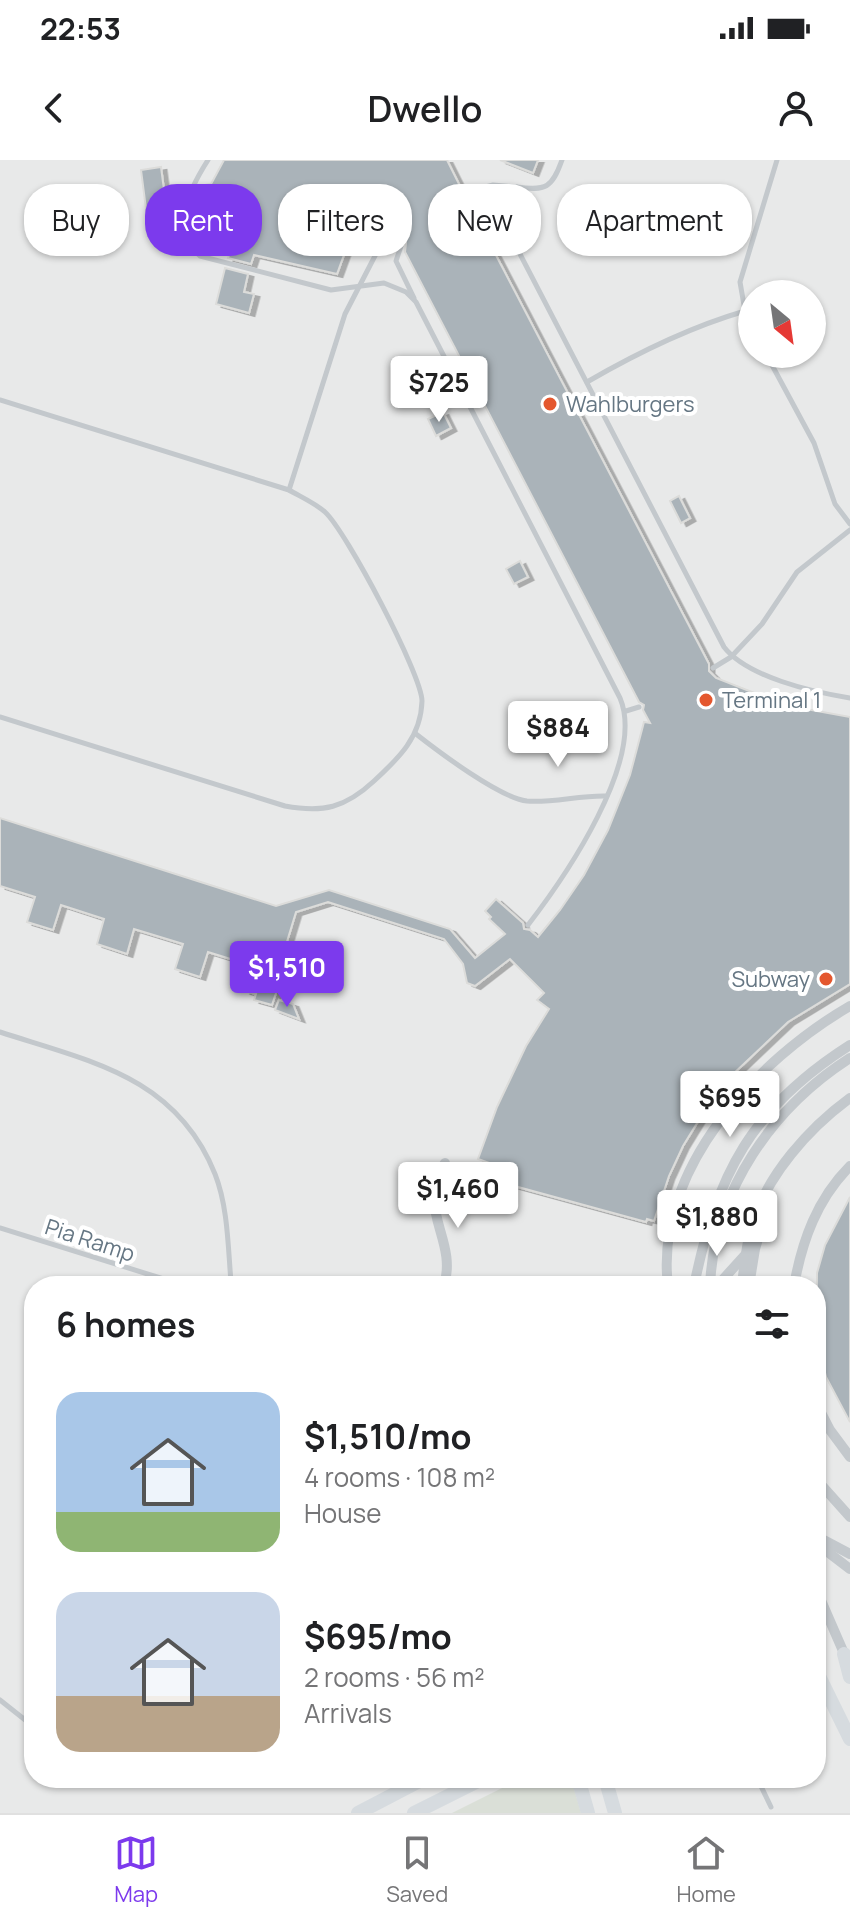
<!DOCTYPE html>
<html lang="en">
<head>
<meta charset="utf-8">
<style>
  body { margin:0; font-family:Manrope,sans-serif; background:#f2f2f2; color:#202124; height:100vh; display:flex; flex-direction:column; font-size:30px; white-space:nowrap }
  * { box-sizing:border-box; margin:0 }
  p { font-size:26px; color:#757577 }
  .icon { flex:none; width:44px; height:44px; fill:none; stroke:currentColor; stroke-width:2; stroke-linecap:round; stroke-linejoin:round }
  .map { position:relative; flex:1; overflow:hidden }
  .sheet { position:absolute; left:24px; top:1116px; width:802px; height:512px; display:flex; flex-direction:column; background:#fff; border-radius:32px; box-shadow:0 2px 6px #0004 }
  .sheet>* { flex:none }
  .banner { position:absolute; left:24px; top:24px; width:802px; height:72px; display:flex; gap:16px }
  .needle { width:52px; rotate:151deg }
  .buttons { position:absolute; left:738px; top:120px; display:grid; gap:16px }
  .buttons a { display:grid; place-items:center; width:88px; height:88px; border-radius:50%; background:#fff; box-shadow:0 2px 6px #0004; font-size:40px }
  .price { position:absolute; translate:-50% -68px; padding:0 18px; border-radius:8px; background:#fff; color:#222; font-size:26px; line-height:52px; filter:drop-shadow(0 2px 4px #0008) }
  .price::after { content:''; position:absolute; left:50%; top:48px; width:24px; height:18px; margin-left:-12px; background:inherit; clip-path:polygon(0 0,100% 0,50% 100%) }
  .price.active { background:#7c3aed; color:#fff }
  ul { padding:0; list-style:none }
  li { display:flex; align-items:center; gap:24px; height:200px; padding:0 32px }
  li span { display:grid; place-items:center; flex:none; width:224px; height:160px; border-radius:24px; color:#555 }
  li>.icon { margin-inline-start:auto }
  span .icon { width:96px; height:96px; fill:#fffc; stroke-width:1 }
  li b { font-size:34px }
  h2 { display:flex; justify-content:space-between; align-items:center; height:96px; padding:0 32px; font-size:34px }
  .tag { padding:0 28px; border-radius:32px; background:#fff; box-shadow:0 2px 6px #0004; font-size:28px; line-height:72px }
  .tag.active { background:#7c3aed; color:#fff }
  .status { display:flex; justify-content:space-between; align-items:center; height:56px; padding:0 40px; background:#fff; direction:ltr }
  .status svg { height:22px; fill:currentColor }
  header { display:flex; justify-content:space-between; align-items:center; height:104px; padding:0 32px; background:#fff; font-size:36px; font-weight:600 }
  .menu { display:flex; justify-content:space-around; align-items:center; height:112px; border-top:2px solid #e0e0e0; background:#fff; font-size:22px; color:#757577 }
  .menu a { display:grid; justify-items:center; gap:4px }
  .menu .active { color:#7c3aed }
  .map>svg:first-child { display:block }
  .built { fill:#e8e9e9; fill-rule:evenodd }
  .green { fill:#dadfd7 }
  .building { fill:#aab3b9; stroke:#dcdcda; stroke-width:2; filter:url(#shadow) }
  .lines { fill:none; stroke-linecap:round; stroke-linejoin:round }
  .lane { stroke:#c3c8cc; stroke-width:5 }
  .street { stroke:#c3c8cc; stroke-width:10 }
  .secondary { stroke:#d6dbdf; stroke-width:14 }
  .poi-dot { fill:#e4572e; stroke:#fff; stroke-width:3 }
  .labels { text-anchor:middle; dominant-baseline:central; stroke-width:8; stroke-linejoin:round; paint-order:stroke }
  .poi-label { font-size:22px; fill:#657683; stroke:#fff; text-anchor:start }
  .street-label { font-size:22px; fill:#657683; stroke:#fff }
</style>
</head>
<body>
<div class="status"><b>22:53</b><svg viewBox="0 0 49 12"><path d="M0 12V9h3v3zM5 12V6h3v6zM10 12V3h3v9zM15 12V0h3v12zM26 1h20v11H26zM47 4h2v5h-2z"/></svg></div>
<header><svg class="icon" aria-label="back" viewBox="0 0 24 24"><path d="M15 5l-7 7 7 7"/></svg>Dwello<svg class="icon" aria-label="person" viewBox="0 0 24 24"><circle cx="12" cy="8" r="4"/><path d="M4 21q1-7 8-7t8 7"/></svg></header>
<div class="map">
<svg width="850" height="1653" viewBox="0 0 850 1653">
  <defs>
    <filter id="shadow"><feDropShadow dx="5.5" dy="3" stdDeviation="0" flood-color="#0004"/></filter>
  </defs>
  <rect width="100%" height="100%" fill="#fafaf8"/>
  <!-- built -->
  <path class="built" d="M0,0H850V1653H0ZM752,134H812V194H752ZM34,1126H816V1618H34Z"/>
  <!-- green -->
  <polygon class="green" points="522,1618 531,1620 536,1618 571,1618 581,1653 452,1653"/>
  <!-- building -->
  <g class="building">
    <polygon points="224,0 447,0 461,28 459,35 466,38 469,43 466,50 474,53 709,504 709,511 716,518 762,536 806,549 850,557 850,824 788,862 729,918 710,942 683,986 669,1016 654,1061 647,1059 646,1062 485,1018 489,1003 478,999 497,947 526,886 549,849 537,840 544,833 510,799 475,826 467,823 463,804 444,779 328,742 296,752 279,808 284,809 272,845 254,840 256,834 245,831 253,806 208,792 200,817 175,809 183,784 134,769 127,794 97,784 104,759 61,745 53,770 27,762 35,737 0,726 0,658 276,746 329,730 450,769 475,798 505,774 489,759 491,757 485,751 496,739 523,763 524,769 530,770 538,777 560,750 584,715 608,670 630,615 644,562 650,563 643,550 644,545 639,542 405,92 406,83 399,81 396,77 399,71 398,67 391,66 379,43 358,67 348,84 337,114 254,95 251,104 228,98 231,89 195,79 193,75 200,50 191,51 199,26 211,24"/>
    <polygon points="500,0 538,0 533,13"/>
    <polygon points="161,7 164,30 187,27 180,53 147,57 141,10"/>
    <polygon points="225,108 248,114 244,132 254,134 249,153 216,144"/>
    <polygon points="443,252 451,268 436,276 428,259"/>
    <polygon points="679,336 690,358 681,363 670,341"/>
    <polygon points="520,401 528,417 514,424 506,409"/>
    <polygon points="279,840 293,844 299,859 275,850"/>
    <polygon points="850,1037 850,1262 826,1217 816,1174 817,1113 825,1085"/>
  </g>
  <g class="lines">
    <!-- lane -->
    <g class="lane">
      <path d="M208,0C189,30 170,66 200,96L331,130L384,123L406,132L416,142L620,538C646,600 565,717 528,765"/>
      <path d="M562,0C552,28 546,31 517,27L508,55L507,69L724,487C747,517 813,532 850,538"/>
      <polyline points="464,33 493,25 517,27"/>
      <path d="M471,48C490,42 498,53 507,69"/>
      <polyline points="401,86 396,101 414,138"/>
      <polyline points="752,166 745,151 740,122 777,0"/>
      <polyline points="766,194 814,283 835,344 850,364"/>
      <path d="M587,222C637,193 690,167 745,151"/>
      <path d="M0,240L289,330C301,337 315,343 325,352C346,371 422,515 422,541C421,577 399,598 374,621C345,648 323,653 285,646L0,557"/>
      <polyline points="289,330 345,154 378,90 394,71"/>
      <polyline points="713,508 731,497 762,464 797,412 850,370"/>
      <polyline points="626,551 639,547"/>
      <path d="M416,574C439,592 500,638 527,641C553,643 580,635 607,636"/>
      <path d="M0,872C89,901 176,916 215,1014C228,1047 228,1087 231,1122"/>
      <polyline points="0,1068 183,1125 231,1122 266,1126"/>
      <polyline points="0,1540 34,1567"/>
      <polyline points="757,1618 771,1647"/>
    </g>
    <!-- street -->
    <g class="street">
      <path d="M444,1126C458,1078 415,1051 445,1003"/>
      <path d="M668,1126C654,1009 757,900 850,846"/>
      <path d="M694,1126C717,1014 751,948 850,885"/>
      <path d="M710,1126C714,1031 772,948 850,898"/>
      <polyline points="717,1126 745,1095"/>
      <path d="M742,1126C744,1105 746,1085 752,1065C767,1015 809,968 850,938"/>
      <polyline points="749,1126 755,1089 769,1042"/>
      <path d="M794,1126C802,1081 817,1039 850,1006"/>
      <polyline points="816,1243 830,1270 850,1297"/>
      <polyline points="816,1319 850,1357"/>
      <polyline points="816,1376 850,1394"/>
      <polyline points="816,1383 850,1409"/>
      <polyline points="816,1429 847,1500"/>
    </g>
    <!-- secondary -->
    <g class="secondary">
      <polyline points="844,1494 850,1517"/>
      <polyline points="816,1510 850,1579"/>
      <polyline points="578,1618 588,1653"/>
      <polyline points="605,1618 615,1653"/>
      <polyline points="358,1653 425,1618"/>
      <polyline points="414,1653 484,1618"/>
    </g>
  </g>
  <!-- markers -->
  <g class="poi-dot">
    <circle cx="550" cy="244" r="8"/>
    <circle cx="706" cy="540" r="8"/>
    <circle cx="826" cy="819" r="8"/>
  </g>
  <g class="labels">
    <!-- poi labels -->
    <g class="poi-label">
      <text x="566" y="244">Wahlburgers</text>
      <text x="722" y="540">Terminal 1</text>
      <text x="810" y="819" text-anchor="end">Subway</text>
    </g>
    <!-- street labels -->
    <g class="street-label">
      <text transform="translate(90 1080) rotate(18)">Pia Ramp</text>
    </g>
  </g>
</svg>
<div class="buttons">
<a><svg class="needle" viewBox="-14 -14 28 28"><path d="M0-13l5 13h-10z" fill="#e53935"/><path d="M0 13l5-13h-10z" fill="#757577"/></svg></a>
</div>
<b class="price" style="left:439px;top:264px">$725</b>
<b class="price" style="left:558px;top:609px">$884</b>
<b class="price active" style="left:287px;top:849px">$1,510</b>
<b class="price" style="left:730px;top:979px">$695</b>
<b class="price" style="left:458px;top:1070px">$1,460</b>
<b class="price" style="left:717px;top:1098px">$1,880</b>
<div class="banner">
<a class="tag">Buy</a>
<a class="tag active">Rent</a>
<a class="tag">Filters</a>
<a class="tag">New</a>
<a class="tag">Apartment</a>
</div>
<section class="sheet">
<h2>6 homes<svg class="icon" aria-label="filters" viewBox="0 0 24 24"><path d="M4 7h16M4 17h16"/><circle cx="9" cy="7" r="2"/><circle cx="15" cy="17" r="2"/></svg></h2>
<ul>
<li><span style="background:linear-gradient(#a9c7e8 75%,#8fb573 0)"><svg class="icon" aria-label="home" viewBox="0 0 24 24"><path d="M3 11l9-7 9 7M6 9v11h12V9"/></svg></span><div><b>$1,510/mo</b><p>4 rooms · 108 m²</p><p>House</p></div></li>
<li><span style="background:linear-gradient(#c9d6e8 65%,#b9a48a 0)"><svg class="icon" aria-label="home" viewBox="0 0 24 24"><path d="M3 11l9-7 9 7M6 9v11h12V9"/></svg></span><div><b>$695/mo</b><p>2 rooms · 56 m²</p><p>Arrivals</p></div></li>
</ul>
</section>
</div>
<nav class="menu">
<a class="active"><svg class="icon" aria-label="map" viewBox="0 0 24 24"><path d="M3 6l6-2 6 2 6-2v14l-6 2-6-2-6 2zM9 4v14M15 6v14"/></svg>Map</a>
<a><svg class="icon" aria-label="saved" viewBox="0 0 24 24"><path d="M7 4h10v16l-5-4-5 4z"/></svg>Saved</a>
<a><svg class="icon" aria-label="home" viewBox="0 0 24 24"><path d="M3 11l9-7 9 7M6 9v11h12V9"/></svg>Home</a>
</nav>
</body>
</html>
